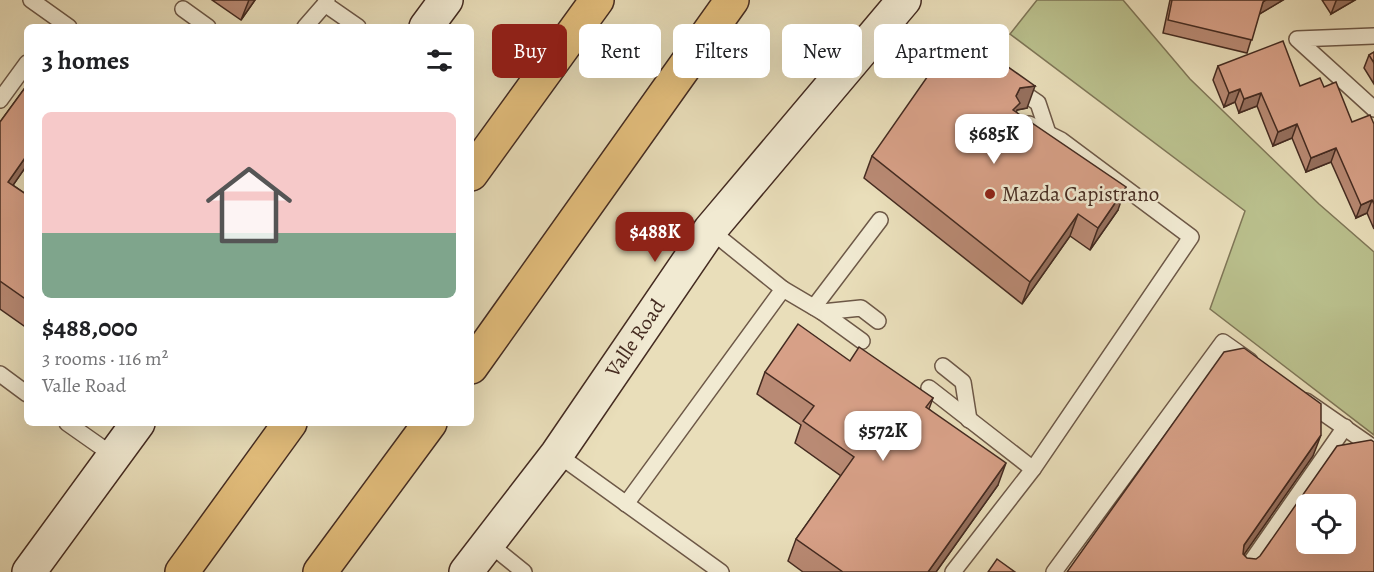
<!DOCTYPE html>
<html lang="en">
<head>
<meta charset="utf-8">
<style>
  body { margin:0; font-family:Alegreya,serif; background:#f2f2f2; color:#202124; height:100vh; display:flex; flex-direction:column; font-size:22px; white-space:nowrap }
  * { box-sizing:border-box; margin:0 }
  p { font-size:20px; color:#757577 }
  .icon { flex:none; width:33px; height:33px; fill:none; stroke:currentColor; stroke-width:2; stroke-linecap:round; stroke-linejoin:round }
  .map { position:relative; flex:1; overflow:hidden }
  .panel { position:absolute; left:24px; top:24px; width:450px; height:402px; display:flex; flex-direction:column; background:#fff; border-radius:9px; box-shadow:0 6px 24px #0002 }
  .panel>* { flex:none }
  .hud { position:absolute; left:492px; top:24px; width:570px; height:54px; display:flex; gap:12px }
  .buttons { position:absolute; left:1296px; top:494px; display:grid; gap:12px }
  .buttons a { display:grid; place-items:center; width:60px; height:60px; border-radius:9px; background:#fff; box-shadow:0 6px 24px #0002; font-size:30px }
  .price { position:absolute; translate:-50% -51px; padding:0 14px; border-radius:12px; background:#fff; color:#222; font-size:20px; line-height:39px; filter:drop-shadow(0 2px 3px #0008) }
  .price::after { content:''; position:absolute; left:50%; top:36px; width:18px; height:14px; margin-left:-9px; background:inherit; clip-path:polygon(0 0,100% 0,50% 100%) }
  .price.on { background:#8f2418; color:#fff }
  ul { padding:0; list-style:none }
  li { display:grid; align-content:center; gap:12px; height:318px; padding:0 18px }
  li span { display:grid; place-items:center; height:186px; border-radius:9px; color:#555 }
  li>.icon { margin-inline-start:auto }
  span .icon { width:108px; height:108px; fill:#fffc; stroke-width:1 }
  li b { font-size:26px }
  h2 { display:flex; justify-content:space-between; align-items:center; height:72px; padding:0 18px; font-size:26px }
  .tag { padding:0 21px; border-radius:9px; background:#fff; box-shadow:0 6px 24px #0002; font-size:21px; line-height:54px }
  .tag.on { background:#8f2418; color:#fff }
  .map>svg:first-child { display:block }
  .green { fill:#bac08d; stroke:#7f7657; stroke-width:1.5 }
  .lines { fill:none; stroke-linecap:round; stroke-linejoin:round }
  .lane-casing { stroke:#6d5847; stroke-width:18 }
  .secondary-casing { stroke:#442b21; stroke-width:36 }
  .highway-casing { stroke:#442b21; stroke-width:36 }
  .lane { stroke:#f1ead2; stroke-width:15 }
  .secondary { stroke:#f1ead2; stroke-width:33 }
  .highway { stroke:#e4bf7d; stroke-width:33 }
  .wall { fill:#b98a74; stroke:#442b21; stroke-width:1.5 }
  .shaded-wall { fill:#96705e; stroke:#442b21; stroke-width:1.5 }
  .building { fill:#d7a087; stroke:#442b21; stroke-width:1.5; fill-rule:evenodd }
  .poi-dot { fill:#8f2418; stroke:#f1ead2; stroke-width:2 }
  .labels { text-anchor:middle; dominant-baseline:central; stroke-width:5; stroke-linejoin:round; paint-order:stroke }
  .poi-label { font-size:21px; fill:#442b21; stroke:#f1ead2; text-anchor:start }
  .street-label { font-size:21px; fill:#442b21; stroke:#f1ead2 }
</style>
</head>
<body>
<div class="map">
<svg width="1374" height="572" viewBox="0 0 1374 572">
  <rect width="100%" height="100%" fill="#e9deba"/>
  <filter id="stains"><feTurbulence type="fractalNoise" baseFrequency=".00333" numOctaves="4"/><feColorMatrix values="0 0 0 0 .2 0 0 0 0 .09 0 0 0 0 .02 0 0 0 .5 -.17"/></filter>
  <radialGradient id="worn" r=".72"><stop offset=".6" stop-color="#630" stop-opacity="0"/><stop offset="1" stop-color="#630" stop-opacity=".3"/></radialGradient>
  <!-- green -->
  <polygon class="green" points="1037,0 1123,0 1190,79 1319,204 1374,252 1374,435 1210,309 1245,211 1010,34"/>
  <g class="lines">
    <!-- lane casing -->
    <g class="lane-casing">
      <g id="lane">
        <polyline points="31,0 69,27"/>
        <polyline points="327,0 325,4 358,27"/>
        <polyline points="183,9 208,27"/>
        <polyline points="886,23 950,68"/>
        <polyline points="305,27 325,4"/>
        <polyline points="1374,36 1297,39 1374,109"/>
        <polyline points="943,62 981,64 1038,103 1048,133"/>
        <polyline points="0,100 27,63"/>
        <polyline points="783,289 822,312 862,341"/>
        <polyline points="814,307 880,220"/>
        <polyline points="822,312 861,308 878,321"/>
        <polyline points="943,366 963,382 969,420"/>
        <polyline points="0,374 27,394"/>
        <polyline points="929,388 1033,469"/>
        <polyline points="1306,401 1374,448"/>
        <polyline points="67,423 114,456"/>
        <polyline points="557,454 721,572"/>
        <polyline points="626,504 783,289 710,230"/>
        <polyline points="488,543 524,572"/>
        <polyline points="953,572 1033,469 1191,237 1061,140 1029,124"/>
        <polyline points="1054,572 1223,342 1250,361"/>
        <polyline points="1244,572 1345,427"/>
      </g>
    </g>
    <!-- secondary casing -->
    <g class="secondary-casing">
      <g id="secondary">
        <polyline points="426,27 446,0"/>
        <polyline points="29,572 138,423"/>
        <polyline points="466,572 557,454 710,230 904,0"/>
      </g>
    </g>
    <!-- highway casing -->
    <g class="highway-casing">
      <g id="highway">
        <polyline points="471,174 597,0"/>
        <polyline points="471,367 732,0"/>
        <polyline points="182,572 290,423"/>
        <polyline points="320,572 430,423"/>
      </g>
    </g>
    <!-- lane -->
    <use href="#lane" class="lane"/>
    <!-- secondary -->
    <use href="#secondary" class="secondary"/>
    <!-- highway -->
    <use href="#highway" class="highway"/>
  </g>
  <!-- wall -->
  <g class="wall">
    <polygon points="212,0 255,0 241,20"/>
    <polygon points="1170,0 1283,0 1259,14 1247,53 1163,33"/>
    <polygon points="1322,0 1355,0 1331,14"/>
    <polygon points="987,52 1027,108 1017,110 1016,112 1118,210 1090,250 1070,236 1022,304 864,178 872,156 966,76 980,70"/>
    <polygon points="1374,52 1374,84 1364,68 1369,55"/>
    <polygon points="1218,66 1300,86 1324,87 1352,122 1374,124 1374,229 1367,213 1356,218 1331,162 1306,172 1292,138 1273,146 1257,106 1239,113 1235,102 1224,107 1213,80"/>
    <polygon points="27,85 27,165 13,185 27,195 27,328 0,309 0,122"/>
    <polygon points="850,361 933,398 929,409 998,485 936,572 803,572 788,561 796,539 841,476 795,443 801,425 757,394 765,372"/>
  </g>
  <!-- shaded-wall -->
  <g class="shaded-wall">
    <polygon points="249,0 255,0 241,20"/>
    <polygon points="1266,0 1283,0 1258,15 1263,2"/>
    <polygon points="1337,0 1355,0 1331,14 1336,1"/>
    <polygon points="1035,86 1027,108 1017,110 1012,125 1012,110 1016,96 1020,88"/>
    <polygon points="1240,89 1235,102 1224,107 1229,93"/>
    <polygon points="1261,93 1257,106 1239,113 1244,99"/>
    <polygon points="1297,124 1292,138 1273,146 1278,132"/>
    <polygon points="1336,148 1331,162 1306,172 1311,158"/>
    <polygon points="27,155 27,165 0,204 8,182"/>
    <polygon points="1126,187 1118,210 1090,250 1098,228"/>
    <polygon points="1372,200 1367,213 1356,218 1361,205"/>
    <polygon points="1078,214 1070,236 1022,304 1030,282"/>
    <polygon points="1321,435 1313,456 1236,566 1244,545"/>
    <polygon points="1006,463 998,485 936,572 928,572"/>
  </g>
  <!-- building -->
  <g class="building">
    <polygon points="1172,0 1266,0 1263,2 1252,40 1168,20"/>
    <polygon points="1283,41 1300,86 1320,78 1324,87 1336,82 1352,122 1370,115 1374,124 1374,204 1372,200 1361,205 1336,148 1311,158 1297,124 1278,132 1261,93 1244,99 1240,89 1229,93 1218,66"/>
    <polygon points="987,52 1035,86 1020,88 1016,96 1020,103 1013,110 1126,187 1098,228 1078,214 1030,282 872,156 939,60 966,76 972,69 977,71 985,68"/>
    <polygon points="1374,52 1374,63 1369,55"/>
    <polygon points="27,85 27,155 8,182 27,195 27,300 0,281 0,122"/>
    <polygon points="798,324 850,361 859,347 933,398 926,407 1006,463 928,572 843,572 796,539 854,457 803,421 814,406 765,372"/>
    <path d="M1244,348L1321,404V435L1244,545L1243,554L1247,558L1256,559L1260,556L1337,446L1371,440L1374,442V572H1067L1224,352ZM1306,504H1346V543H1306Z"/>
    <polygon points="997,559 1015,572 988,572"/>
  </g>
  <!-- markers -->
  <circle class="poi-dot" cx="990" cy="194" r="6"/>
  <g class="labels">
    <!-- poi labels -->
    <g class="poi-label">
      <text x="1002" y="194">Mazda Capistrano</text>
    </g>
    <!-- street labels -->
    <g class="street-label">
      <text transform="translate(635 338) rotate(-56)">Valle Road</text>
    </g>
  </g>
  <rect width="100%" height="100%" filter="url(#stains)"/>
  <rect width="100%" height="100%" fill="url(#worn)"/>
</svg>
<div class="buttons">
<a><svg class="icon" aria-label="locate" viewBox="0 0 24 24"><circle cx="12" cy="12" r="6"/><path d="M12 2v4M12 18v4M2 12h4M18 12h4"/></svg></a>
</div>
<b class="price" style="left:994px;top:165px">$685K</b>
<b class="price on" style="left:655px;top:263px">$488K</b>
<b class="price" style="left:883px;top:462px">$572K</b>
<div class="hud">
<a class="tag on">Buy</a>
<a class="tag">Rent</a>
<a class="tag">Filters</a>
<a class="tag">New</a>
<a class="tag">Apartment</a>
</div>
<section class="panel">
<h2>3 homes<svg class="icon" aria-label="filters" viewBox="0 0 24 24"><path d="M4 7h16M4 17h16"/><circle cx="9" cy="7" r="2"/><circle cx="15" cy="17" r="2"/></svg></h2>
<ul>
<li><span style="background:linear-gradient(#f6c9c9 65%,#7fa58c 0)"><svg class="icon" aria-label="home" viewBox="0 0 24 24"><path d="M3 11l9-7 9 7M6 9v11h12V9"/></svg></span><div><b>$488,000</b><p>3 rooms · 116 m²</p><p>Valle Road</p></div></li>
</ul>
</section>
</div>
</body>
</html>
